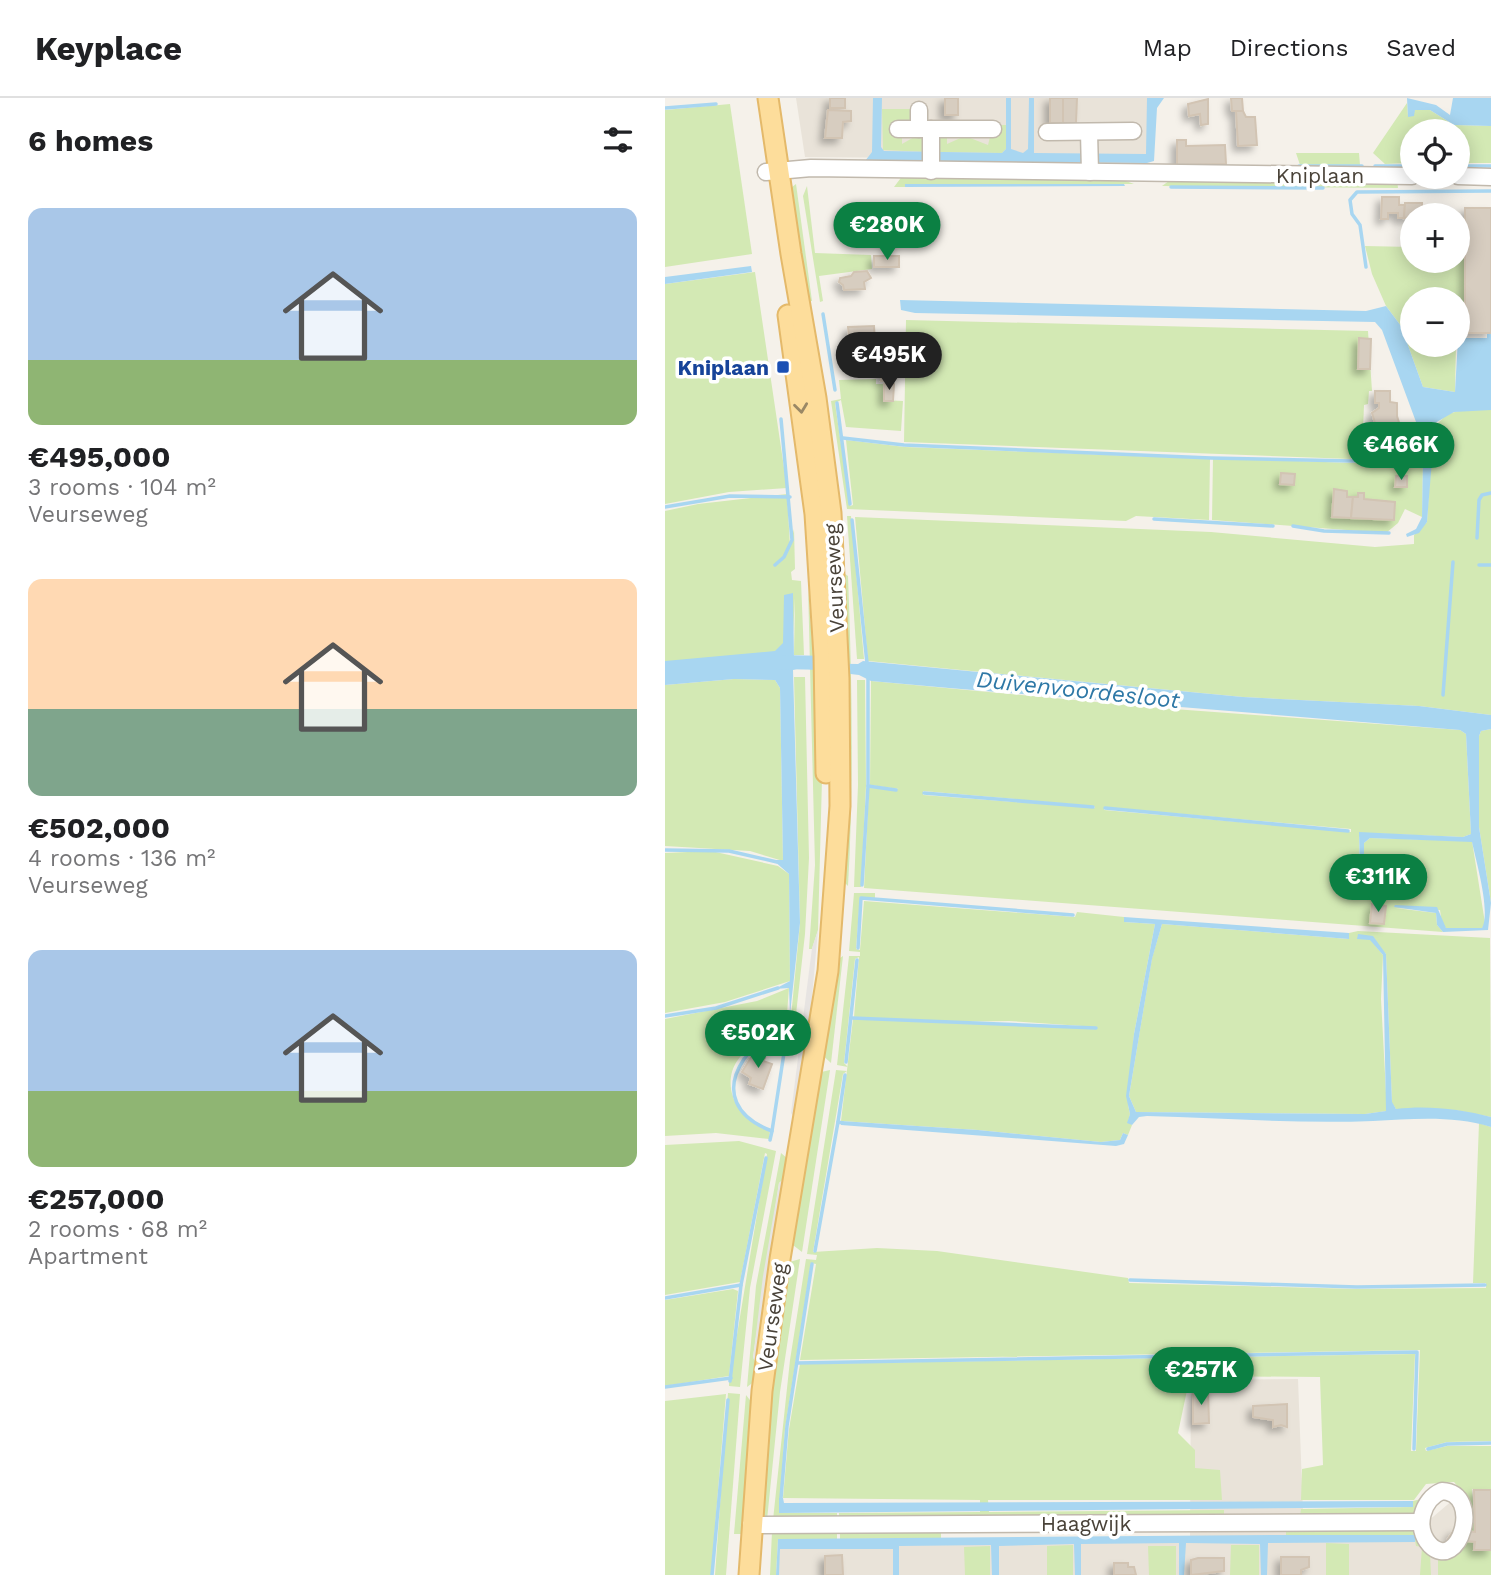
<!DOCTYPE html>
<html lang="en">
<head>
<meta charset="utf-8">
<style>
  body { margin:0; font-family:"Work Sans",sans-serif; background:#f6f6f6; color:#202124; height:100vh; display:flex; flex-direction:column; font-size:26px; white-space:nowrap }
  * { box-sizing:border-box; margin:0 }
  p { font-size:23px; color:#757577 }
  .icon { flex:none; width:38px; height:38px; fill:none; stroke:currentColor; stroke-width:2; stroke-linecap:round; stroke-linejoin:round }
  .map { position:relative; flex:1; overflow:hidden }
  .details { display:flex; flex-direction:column; background:#fff; width:665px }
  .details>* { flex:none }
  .fabs { position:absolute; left:735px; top:21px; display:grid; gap:14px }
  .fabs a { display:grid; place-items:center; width:70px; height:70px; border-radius:50%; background:#fff; box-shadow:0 4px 18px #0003; font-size:35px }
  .price { position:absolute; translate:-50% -60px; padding:0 16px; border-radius:24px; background:#0b8043; color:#fff; font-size:23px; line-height:46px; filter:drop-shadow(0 2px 4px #0008) }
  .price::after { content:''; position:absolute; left:50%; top:42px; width:21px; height:16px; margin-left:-10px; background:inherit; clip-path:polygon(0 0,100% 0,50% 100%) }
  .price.selected { background:#222; color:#fff }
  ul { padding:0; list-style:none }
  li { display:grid; align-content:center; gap:14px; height:371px; padding:0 28px }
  li span { display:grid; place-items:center; height:217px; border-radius:14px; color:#555 }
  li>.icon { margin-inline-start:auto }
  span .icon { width:126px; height:126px; fill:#fffc; stroke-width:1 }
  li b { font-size:30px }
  h2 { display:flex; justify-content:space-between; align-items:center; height:84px; padding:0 28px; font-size:30px }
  header { display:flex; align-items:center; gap:42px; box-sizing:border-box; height:98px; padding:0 35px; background:#fff; border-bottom:2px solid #e0e0e0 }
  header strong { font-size:33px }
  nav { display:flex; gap:38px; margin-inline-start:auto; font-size:24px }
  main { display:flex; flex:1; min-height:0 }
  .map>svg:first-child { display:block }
  .residential { fill:#e9e3d9 }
  .green { fill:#d3e9b4; fill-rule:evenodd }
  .parking { fill:#e7e4e2 }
  .water { fill:#a8d6f1 }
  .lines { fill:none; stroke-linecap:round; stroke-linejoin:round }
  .stream { stroke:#a8d6f1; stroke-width:3.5 }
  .canal { stroke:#a8d6f1; stroke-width:14 }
  .building { fill:#d7cdc0; stroke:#d2c4b3; stroke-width:2; filter:url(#shadow) }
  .minor-casing { stroke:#c1b9ad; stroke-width:19 }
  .major-casing { stroke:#e4b96a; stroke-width:23 }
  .minor { stroke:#fff; stroke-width:16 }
  .major { stroke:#fddd9b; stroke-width:19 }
  .oneway { stroke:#9a8865 }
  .transit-dot { fill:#1a4fb4; stroke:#fff; stroke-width:2.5 }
  .labels { text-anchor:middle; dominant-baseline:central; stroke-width:7; stroke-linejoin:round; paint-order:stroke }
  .street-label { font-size:21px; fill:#494238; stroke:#fff }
  .transit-label { font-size:21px; font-weight:bold; fill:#164399; stroke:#fff; text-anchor:end }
  .water-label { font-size:23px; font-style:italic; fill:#2e78a6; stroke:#fff }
</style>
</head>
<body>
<header>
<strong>Keyplace</strong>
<nav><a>Map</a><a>Directions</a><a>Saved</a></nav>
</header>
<main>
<section class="details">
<h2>6 homes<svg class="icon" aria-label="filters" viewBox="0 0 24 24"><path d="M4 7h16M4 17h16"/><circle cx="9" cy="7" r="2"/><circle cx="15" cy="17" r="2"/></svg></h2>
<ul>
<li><span style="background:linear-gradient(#a9c7e8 70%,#8fb573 0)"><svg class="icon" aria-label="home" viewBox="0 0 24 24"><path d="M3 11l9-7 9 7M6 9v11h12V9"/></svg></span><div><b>€495,000</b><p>3 rooms · 104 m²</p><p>Veurseweg</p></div></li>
<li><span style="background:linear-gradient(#ffd9b3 60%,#7fa58c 0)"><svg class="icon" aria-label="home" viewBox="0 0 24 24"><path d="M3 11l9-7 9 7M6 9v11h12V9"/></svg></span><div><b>€502,000</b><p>4 rooms · 136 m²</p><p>Veurseweg</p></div></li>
<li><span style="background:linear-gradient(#a9c7e8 65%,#8fb573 0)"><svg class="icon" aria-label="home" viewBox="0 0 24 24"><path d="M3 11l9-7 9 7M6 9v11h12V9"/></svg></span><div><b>€257,000</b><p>2 rooms · 68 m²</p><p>Apartment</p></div></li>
</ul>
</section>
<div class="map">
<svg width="826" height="1477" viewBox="0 0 826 1477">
  <defs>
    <filter id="shadow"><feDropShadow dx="-5" dy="5" stdDeviation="3.5" flood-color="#0004"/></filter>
  </defs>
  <rect width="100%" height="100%" fill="#f5f1ea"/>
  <!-- residential -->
  <g class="residential">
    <polygon points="131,0 492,0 486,62 140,59"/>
    <polygon points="633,1281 639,1441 743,1440 808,1385 826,1385 826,1470 798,1477 113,1477 115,1446 525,1441 526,1282"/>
  </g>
  <!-- green -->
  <g class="green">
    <polygon points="742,0 743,19 750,12 765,12 789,27 826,28 826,65 793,65 793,33 747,33 744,65 720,66 708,55 742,5"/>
    <polygon points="65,6 87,156 0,169 0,12"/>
    <polygon points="217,11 251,11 251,22 237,38 237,46 251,38 260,39 262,54 218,52"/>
    <polygon points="328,27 341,27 341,51 337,55 271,54 275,38 282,38 282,46 300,38 323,47"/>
    <polygon points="631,55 694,55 695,67 635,67"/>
    <polygon points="286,76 289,80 450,79 469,86 241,86 240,89 229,89 238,77"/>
    <polygon points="508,80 732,82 733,90 497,88"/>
    <polygon points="131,86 147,203 143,203 122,93"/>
    <polygon points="142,88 150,155 206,157 207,171 154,178 158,203 155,204 138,98"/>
    <polygon points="700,148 747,149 747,163 793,163 793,149 799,149 799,235 793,235 793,201 747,201 747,247 791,247 790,294 758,289 736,228 721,208 707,176"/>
    <polygon points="90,174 122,390 64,394 0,406 0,186"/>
    <polygon points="241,222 703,233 707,293 704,293 703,306 699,307 698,332 687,333 686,361 239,344"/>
    <polygon points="211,281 211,286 218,286 218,302 238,303 236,333 181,329 176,302 170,305 185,408 188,407 181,342 240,349 545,361 544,422 471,418 461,423 182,411 166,303 176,301 174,282"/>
    <polygon points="798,312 826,312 826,617 754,608 578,599 203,563 190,419 546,434 710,449 749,446 749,437 762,424 768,330 782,316"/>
    <polygon points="748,355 755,356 758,361 757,419 740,411 733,425 721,435 547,422 548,360 687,365"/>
    <polygon points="122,396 125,448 129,431 130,471 126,474 127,482 136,483 139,557 129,557 130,500 126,570 0,581 0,413 33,406"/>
    <polygon points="182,418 186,418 199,561 192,561"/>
    <path d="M177,474L183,478C187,582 189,684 183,788L175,780Z"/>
    <polygon points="143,488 157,681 153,832 147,851 144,851 150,767"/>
    <polygon points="129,579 140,579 144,760 140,836 127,952 123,951 135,825"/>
    <polygon points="69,581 110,582 115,590 118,763 85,753 0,748 0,587"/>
    <polygon points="192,582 200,582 201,688 196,789 189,789 193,687"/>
    <path d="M206,583L495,610L795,632L801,636L806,736L798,739L700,735L694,739L695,774H699V745L705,740L807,743L820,825L817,830H781L777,826L775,812L730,810L771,815L772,827L778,834L199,790L204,690L234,691L205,687ZM258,693L429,708L430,710L258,697ZM439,709L686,731V734L439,712Z"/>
    <polygon points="826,631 826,805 814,729 814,638 816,633"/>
    <polygon points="46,753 113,768 124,776 125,883 60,904 0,915 0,755"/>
    <polygon points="189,795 210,795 210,800 195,799 191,851 195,852 199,803 410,819 412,814 459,819 459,824 490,826 469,936 463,1007 465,1016 463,1024 467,1027 463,1037 458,1035 455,1042 436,1044 313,1032 176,1023 188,921 432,929 344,923 277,924 189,919 194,859 190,861 179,965 183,969 172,967 184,858 195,858 195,854 184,853"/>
    <polygon points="497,826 684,841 684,835 693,833 825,840 826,1019 790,1012 731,1011 727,1005 721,856 705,841 718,857 716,901 722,1013 700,1016 471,1014 464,998 487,860"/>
    <polygon points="178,858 166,965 155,955 167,865"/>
    <path d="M124,890L120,941C111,941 101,941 93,945C48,968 63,1020 105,1033L104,1041L51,1035L0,1038V921L92,903Z"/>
    <polygon points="165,972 137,1154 124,1144 152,975"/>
    <polygon points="171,972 182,973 178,976 148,1154 212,1150 272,1153 463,1180 464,1185 692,1191 821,1190 821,1185 808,1185 814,1025 826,1029 826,1343 782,1344 760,1350 761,1353 782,1348 826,1348 826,1391 807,1391 809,1420 804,1420 800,1397 789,1384 761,1386 749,1402 636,1402 637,1371 658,1367 655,1279 525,1278 513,1335 530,1352 530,1370 555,1372 557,1402 323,1402 324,1414 559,1412 559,1418 174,1421 174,1415 315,1414 315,1402 118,1400 124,1331 135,1266 750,1256 746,1353 751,1353 755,1252 135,1262 151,1166 146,1165 120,1331 114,1415 172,1415 172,1422 108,1422 125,1262 141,1161 151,1162 152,1157 142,1156"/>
    <polygon points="74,1043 111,1053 85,1190 75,1289 64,1288 64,1285 102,1056 100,1055 75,1184 0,1197 0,1047"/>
    <polygon points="116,1055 123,1061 120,1080 114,1085 88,1259 93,1267 90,1283 82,1289 91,1188"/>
    <polygon points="135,1161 115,1294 102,1422 93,1418 104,1293 121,1165"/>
    <polygon points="68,1191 73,1193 64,1278 0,1288 0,1202"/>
    <polygon points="63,1295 75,1296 61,1477 50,1477"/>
    <polygon points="61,1296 46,1477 0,1477 0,1303"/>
    <polygon points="81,1297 88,1306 78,1436 69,1436"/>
    <polygon points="756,1401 749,1417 635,1418 636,1411 748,1409 748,1403"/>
    <path d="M809,1425L808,1453H826V1477H773V1459C801,1460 800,1450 805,1426Z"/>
    <polygon points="750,1429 765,1455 766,1477 755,1477 757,1449 751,1448 749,1437 621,1437 621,1430"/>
    <polygon points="172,1433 172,1441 113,1441 111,1477 105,1477 107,1434"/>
    <polygon points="276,1433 276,1440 175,1441 175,1434"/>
    <polygon points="661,1445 684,1446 684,1477 661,1477"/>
    <polygon points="408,1447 408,1477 382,1477 382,1448"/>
    <polygon points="566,1447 594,1447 594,1477 565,1477"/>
    <polygon points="325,1448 325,1477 300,1477 299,1449"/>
    <polygon points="483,1448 511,1448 511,1477 484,1477"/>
  </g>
  <!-- parking -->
  <g class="parking">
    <polygon points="153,832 145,921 130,1021 126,1015 147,850"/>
    <polygon points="120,1080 93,1267 88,1260 98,1178 114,1085"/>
  </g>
  <!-- water -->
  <g class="water">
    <polygon points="208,0 217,0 216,49 219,53 337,55 341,51 341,0 346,0 346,51 358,55 363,51 364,0 369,0 369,55 481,56 482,0 499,0 492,10 489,63 482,65 200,63 207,54"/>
    <polygon points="742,0 771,7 785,17 788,0 826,0 826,28 789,27 765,12 750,12 749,18 743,19"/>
    <polygon points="240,86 459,86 460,88 240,89"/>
    <polygon points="86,168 87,174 0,186 0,179"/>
    <polygon points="235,202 701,213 721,208 736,228 758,289 790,294 793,240 822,240 822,235 826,235 826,312 789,314 770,325 762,424 754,435 742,439 741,436 751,431 757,419 758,361 755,356 717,360 733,355 754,332 717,232 710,224 250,215 236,212"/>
    <path d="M128,495L129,562L134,565L193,566L198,563L578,599L754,608L826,617V631L816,633L814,638V729L826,805L823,832L778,834L772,827L771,815L729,809L730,807L772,809L781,830H817C826,814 811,763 807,744L705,740L699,745V774H695L694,734L798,739L806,736L801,636L795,632L284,590L206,583L194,577L135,570L128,572L135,825L125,916L124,890L110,891L125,883L124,776L108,762H118L115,590L110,582L69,581L0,587V563L110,553L118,545L119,497Z"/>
    <path d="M459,819L684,835V841L497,826L487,861L464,998L471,1014L700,1016L721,1013L718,857L705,842L692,841L693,836L708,838L721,856L727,1004L731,1011C762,1007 796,1011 826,1019V1029C788,1017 747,1021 708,1023C633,1026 557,1020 482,1018L474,1019L467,1027L462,1025L465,1016L461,998L469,936L490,826L459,824Z"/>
    <polygon points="176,1023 313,1032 436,1044 455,1042 458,1035 463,1037 459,1046 451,1048 176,1027"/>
    <polygon points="114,1400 118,1400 119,1405 748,1403 748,1409 114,1415"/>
    <polygon points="610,1437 749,1437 751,1439 750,1444 603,1445 602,1477 596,1477 595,1446 521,1445 519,1477 514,1477 514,1445 416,1446 416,1477 410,1477 409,1446 334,1448 334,1477 327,1477 326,1447 234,1448 234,1477 228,1477 228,1451 115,1451 114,1477 111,1477 113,1441"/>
  </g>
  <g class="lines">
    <!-- stream -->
    <g class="stream">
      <polyline points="0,10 51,6"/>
      <polyline points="747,55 747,67"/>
      <polyline points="634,68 697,68"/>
      <polyline points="710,68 747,68"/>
      <polyline points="793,68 826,68"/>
      <polyline points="506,89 658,90"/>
      <polyline points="701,169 695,127 687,116 685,102 692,94 826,93"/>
      <polyline points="158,216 170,292"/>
      <polyline points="172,305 185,406"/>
      <polyline points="178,340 239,347 546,360 687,363 717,360"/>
      <polyline points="0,409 65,398 125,399"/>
      <polyline points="489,421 608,428"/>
      <polyline points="187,422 202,565"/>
      <polyline points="628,428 659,433 724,435"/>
      <polyline points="812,440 814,402 817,397 826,395"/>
      <polyline points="110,467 119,459 127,442 116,321"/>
      <polyline points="814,467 826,467"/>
      <polyline points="778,597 788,464"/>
      <polyline points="203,688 231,692"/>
      <polyline points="259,695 428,709"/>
      <polyline points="440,710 683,733"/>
      <polyline points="0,752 64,753 112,764"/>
      <polyline points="197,787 203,688 203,579"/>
      <polyline points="193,850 196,800 408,817"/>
      <polyline points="0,918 51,910 113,890"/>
      <polyline points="187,920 431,930"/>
      <path d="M122,943C115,943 106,942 100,944C91,946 84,954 79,961C57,994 72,1020 107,1033L125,916"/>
      <polyline points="181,964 192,862"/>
      <polyline points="173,1024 180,977"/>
      <polyline points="105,1042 107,1033"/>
      <polyline points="150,1153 173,1024 178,1025"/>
      <polyline points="465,1182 692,1189 820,1187"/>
      <polyline points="0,1200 76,1187"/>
      <polyline points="132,1265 752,1254 749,1351"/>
      <polyline points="65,1283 76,1187 101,1060"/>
      <polyline points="0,1289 66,1280"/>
      <polyline points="763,1351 782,1346 826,1345"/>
      <polyline points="116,1400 122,1328 147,1166"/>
      <polyline points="47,1477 63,1302"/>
    </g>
    <!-- canal -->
    <polyline class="canal" points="113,564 166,565"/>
  </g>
  <!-- building -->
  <g class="building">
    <rect x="165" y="0" width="15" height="10"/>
    <rect x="280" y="0" width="13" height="17"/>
    <rect x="385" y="0" width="13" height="25"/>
    <polygon points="398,0 412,0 411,25 398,25"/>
    <polygon points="566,0 577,0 578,13 567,13"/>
    <polygon points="543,1 543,26 536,27 535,16 524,18 523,6"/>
    <polygon points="163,12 186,13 186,23 178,24 177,40 160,40"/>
    <polygon points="571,13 578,13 581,19 590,19 592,47 573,48"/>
    <polygon points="512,42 521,42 521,48 560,47 561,66 512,67"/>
    <polygon points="717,99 734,99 734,107 740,107 739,120 733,120 733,115 723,115 723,121 716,121"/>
    <polygon points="740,105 757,105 757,110 763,111 763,117 739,120"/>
    <rect x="800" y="110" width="26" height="125"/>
    <rect x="209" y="158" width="25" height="11"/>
    <polygon points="202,173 206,180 199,184 200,191 179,192 178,187 174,184 175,180 186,178 189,174"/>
    <polygon points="209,228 210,243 200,242 201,253 186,254 183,229"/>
    <polygon points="694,240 706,241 705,271 693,271"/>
    <polygon points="217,264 224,264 223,283 216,283"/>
    <polygon points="219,286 229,286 228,303 219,303"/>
    <polygon points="710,293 725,293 725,304 732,305 732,318 737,334 724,334 724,327 710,325 707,315 714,310 714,305 710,305"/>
    <polygon points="616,375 630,376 629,387 615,386"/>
    <polygon points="731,378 742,378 742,389 730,389"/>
    <polygon points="669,391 682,393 682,399 688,399 686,420 667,419"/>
    <polygon points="693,395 699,395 699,401 730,404 729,422 686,420 688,399 693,399"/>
    <polygon points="707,806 721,808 719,826 705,825"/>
    <polygon points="90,953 100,960 98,963 107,966 98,991 84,986 86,980 77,974"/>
    <polygon points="528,1293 543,1293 544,1325 528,1326"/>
    <polygon points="622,1306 622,1329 616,1327 608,1329 608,1322 588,1319 588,1308"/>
    <polygon points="809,1392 826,1392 826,1452 809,1452 810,1444 783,1441 789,1432 810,1434"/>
    <polygon points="177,1457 178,1477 160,1477 160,1458"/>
    <polygon points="616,1459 644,1459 644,1469 636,1472 636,1477 616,1477"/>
    <polygon points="533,1460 559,1460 559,1473 526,1477 526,1462"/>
    <polygon points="449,1465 463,1465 463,1469 469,1469 471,1477 449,1477"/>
  </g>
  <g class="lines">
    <!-- minor casing -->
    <g class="minor-casing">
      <g id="minor">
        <polyline points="233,31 328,31"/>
        <polyline points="254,31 254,12"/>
        <polyline points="382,34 468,33"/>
        <polyline points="424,34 425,74"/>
        <polyline points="266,73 266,31"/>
        <polyline points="101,74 146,70 747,78"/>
        <polyline points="793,78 826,79"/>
        <path d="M777,1393C819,1395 794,1476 765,1447C749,1430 757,1401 777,1393Z"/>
        <polyline points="86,1427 756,1424"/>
      </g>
    </g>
    <!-- major casing -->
    <g class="major-casing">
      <g id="major">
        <polyline points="123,217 150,416 159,558 161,675"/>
        <polyline points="84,1477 97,1293 115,1161 163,873 175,708 174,581 166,415 151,300 126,156 103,0"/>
      </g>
    </g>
    <!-- minor -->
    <use href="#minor" class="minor"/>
    <!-- major -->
    <use href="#major" class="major"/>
  </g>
  <!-- one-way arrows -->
  <defs><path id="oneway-chevron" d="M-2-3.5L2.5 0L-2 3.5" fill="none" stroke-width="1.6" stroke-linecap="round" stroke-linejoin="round" transform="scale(1.75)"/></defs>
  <use class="oneway" href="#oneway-chevron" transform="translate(136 310) rotate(83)"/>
  <!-- markers -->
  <rect class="transit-dot" x="111" y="262" width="14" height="14" rx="3.5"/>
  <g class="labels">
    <!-- street labels -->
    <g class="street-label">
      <text x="655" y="77">Kniplaan</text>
      <text transform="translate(169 480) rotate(-93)">Veurseweg</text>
      <text transform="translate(107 1219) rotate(-82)">Veurseweg</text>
      <text x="421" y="1425">Haagwijk</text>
    </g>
    <!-- transit labels -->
    <g class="transit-label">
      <text x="104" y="269">Kniplaan</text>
    </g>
    <!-- water labels -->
    <g class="water-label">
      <text transform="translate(413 592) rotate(6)">Duivenvoordesloot</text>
    </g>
  </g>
</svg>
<div class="fabs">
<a><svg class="icon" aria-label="locate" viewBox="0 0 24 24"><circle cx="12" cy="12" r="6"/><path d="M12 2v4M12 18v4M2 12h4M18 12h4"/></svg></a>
<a>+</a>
<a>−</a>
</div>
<b class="price" style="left:222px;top:164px">€280K</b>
<b class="price selected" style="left:224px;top:294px">€495K</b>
<b class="price" style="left:736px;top:384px">€466K</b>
<b class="price" style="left:713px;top:816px">€311K</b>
<b class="price" style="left:93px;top:972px">€502K</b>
<b class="price" style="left:536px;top:1309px">€257K</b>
</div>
</main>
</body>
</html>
